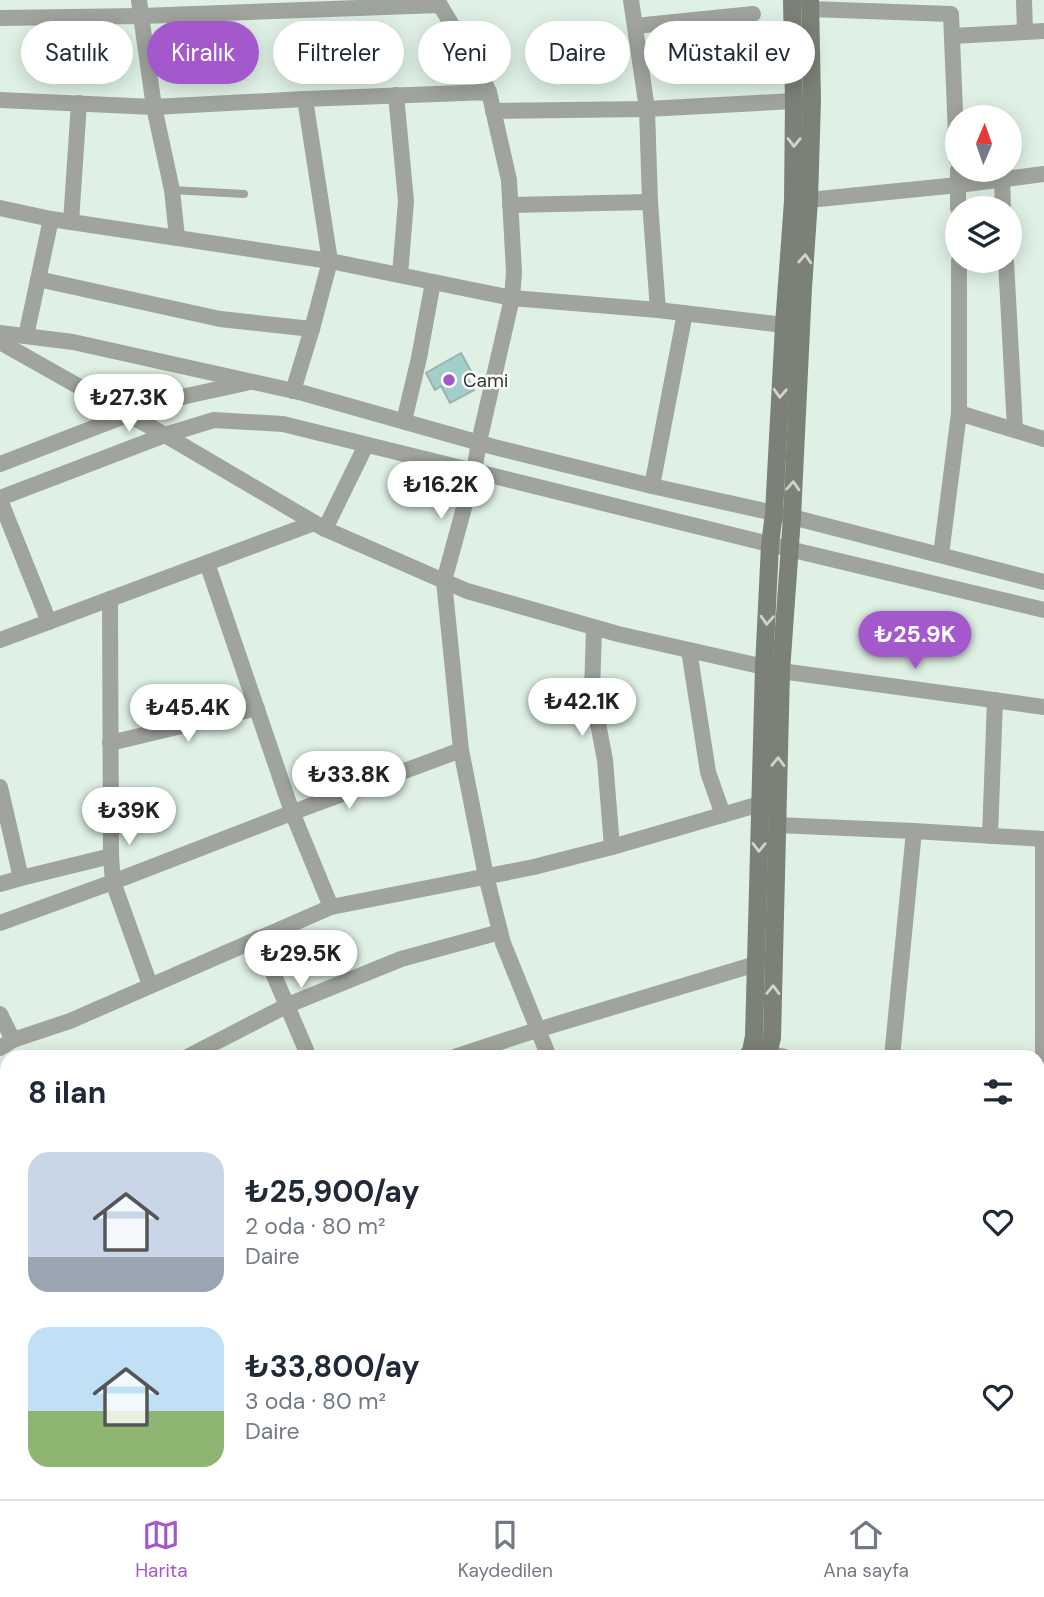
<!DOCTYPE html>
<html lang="tr">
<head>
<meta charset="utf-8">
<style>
  body { margin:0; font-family:"DM Sans",sans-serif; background:#f6f6f7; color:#1f2937; height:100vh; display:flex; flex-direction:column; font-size:26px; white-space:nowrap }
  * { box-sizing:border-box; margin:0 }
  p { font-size:23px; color:#747a83 }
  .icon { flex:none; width:38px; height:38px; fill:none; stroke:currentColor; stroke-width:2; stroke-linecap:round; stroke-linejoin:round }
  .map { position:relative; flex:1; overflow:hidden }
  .side { position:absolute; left:0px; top:1050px; width:1045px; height:450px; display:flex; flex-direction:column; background:#fff; border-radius:21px 21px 0 0; box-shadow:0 4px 18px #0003 }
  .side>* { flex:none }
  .hud { position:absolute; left:21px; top:21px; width:1003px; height:63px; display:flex; gap:14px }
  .needle { width:46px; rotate:2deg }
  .tools { position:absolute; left:945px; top:105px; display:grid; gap:14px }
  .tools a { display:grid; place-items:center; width:77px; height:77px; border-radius:50%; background:#fff; box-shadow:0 4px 18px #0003; font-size:35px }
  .price { position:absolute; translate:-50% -60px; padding:0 16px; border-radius:24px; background:#fff; color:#222; font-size:23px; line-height:46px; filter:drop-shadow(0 2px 4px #0008) }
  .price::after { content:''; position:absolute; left:50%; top:42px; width:21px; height:16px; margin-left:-10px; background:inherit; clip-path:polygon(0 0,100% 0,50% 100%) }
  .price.active { background:#a359cc; color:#fff }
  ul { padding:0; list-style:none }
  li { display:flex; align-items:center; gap:21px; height:175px; padding:0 28px }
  li span { display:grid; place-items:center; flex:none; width:196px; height:140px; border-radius:21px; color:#555 }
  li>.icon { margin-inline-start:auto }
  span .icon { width:84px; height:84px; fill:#fffc; stroke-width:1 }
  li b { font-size:30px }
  h2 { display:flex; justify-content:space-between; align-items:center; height:84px; padding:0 28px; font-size:30px }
  .pill { padding:0 24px; border-radius:32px; background:#fff; box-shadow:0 4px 18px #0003; font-size:24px; line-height:63px }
  .pill.active { background:#a359cc; color:#fff }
  .dock { display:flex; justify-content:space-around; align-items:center; height:98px; border-top:2px solid #e0e1e3; background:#fff; font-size:19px; color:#747a83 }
  .dock a { display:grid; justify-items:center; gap:4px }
  .dock .active { color:#a359cc }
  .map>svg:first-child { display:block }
  .green { fill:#c7c1a8 }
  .building { fill:#a2cfcb; stroke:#9eb3b0; stroke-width:2 }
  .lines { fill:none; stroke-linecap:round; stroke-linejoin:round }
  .service { stroke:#a0a49d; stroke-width:8 }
  .minor { stroke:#a0a49d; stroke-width:16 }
  .tertiary { stroke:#a0a49d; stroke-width:18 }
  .secondary { stroke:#7c8177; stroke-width:18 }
  .oneway { stroke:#d1d3cf }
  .poi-dot { fill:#a359cc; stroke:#fff; stroke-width:2.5 }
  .labels { text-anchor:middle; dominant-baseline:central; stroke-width:5; stroke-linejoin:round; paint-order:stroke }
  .poi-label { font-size:19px; fill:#333a35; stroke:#fff; text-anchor:start }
</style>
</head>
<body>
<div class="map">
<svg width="1044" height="1499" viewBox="0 0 1044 1499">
  <rect width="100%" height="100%" fill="#dff1e5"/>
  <!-- green -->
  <polygon class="green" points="7,1462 7,1493 179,1493 181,1499 0,1499 0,1464"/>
  <!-- building -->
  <polygon class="building" points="461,353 471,371 465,374 474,390 450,403 441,386 435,390 426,373"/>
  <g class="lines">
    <!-- service -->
    <polyline class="service" points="172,190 244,194"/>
    <!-- minor -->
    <g class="minor">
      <polyline points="139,0 141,16 440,5 477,67 489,92"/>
      <polyline points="631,0 647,109 650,202 658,310"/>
      <polyline points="1024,0 1025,32"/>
      <polyline points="810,9 951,14 957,160"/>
      <polyline points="0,18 141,16 154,107 305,99"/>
      <polyline points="635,26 753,14"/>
      <polyline points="952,36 1044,31"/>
      <polygon points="489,92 509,180 514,272 512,298 330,261 305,99"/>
      <polyline points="396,95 406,201 400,275"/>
      <polyline points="0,100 154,107 172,190 177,237"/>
      <polyline points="493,111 647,109 794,101"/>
      <polyline points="958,170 958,208"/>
      <polyline points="1002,180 1003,208"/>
      <polyline points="809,200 958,185 1044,174"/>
      <polyline points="510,205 650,202"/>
      <polyline points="0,208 51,219 26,336"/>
      <polyline points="51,219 330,261 312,329"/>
      <polyline points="71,222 79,103"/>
      <polyline points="1006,261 1015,429"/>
      <polyline points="38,279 220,319 312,329 293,391"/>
      <polyline points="0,333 73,342 303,393 494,447 652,486 792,517 1044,582"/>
      <polyline points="0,342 165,435 325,529 467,591 618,634 764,667"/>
      <polyline points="959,413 1044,439"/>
      <polyline points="404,421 419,358 433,282"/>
      <polyline points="0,464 127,415 186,396 246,383"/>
      <polyline points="652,486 685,313"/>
      <polyline points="0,498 165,435 214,420 283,424 789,549 1044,610"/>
      <polyline points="0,500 49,622"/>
      <polyline points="325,529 366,445"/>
      <polyline points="941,555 959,413 959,261"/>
      <polyline points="207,563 292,812 331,907"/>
      <polyline points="594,628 592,692 605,760 612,847"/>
      <polyline points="0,640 314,523"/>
      <polyline points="689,650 708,772 723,815"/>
      <polyline points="781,671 1044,707"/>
      <polyline points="110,743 257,708"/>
      <polyline points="461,750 486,876 503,943 549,1057"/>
      <polyline points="0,787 21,878 111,856 110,599"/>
      <polyline points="777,825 914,831 1044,839"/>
      <polyline points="990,836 995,700"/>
      <polyline points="1043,839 1043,1178"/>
      <polyline points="0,884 21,878"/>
      <polyline points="0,923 113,882 111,856"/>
      <polyline points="258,938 309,1057"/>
      <polyline points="150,985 113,882 299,810 461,750 444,581 474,471 479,442 512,298 658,310 784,325"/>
      <polyline points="0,1014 13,1040 0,1048"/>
      <polyline points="13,1040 70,1021 331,907 534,867 612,847 760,804"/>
      <polyline points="768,1053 785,1057"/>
      <polyline points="187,1057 288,1005 401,959 500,932"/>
      <polyline points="454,1057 537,1030 756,964"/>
      <polyline points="892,1057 914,831"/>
      <polyline points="1038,1320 1044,1318"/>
      <polyline points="0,1440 7,1437"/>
      <polyline points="431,1493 432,1499"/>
      <polyline points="853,1493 855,1499"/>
      <polyline points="447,1499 457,1493"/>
      <polyline points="618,1499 619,1493"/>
    </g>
    <!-- tertiary -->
    <g class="tertiary">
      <polyline points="1038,1483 1044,1482"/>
      <polyline points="201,1493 204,1499"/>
      <polyline points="971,1499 995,1493"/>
    </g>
    <!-- secondary -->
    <g class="secondary">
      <polyline points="747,1057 751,1051 754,1036 764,667 770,545 774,513 784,325 793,201 794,101 792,0"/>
      <polyline points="766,1057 768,1053 772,1038 781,671 792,517 803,288 809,200 812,100 810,0"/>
      <polyline points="0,1158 7,1166"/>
      <polyline points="0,1188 7,1196"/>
    </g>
  </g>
  <!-- one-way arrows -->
  <defs><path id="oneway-chevron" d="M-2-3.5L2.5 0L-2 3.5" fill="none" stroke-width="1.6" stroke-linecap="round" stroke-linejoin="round" transform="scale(1.75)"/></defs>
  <g class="oneway">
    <use href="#oneway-chevron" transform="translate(794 142) rotate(91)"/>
    <use href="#oneway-chevron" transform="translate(805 259) rotate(-86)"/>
    <use href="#oneway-chevron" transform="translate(780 393) rotate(93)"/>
    <use href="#oneway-chevron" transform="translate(793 486) rotate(-87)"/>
    <use href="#oneway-chevron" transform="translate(767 620) rotate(93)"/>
    <use href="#oneway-chevron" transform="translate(778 762) rotate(-89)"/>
    <use href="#oneway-chevron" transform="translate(759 847) rotate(91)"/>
    <use href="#oneway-chevron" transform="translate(773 990) rotate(-89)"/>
  </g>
  <!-- markers -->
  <circle class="poi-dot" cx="449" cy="380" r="7"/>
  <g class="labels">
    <!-- poi labels -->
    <g class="poi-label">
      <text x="463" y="380">Cami</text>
    </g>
  </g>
</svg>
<div class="tools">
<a><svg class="needle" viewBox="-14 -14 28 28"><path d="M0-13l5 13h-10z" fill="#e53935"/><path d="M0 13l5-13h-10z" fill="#747a83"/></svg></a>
<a><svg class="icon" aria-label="layers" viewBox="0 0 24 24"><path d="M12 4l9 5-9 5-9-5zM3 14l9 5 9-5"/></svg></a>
</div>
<b class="price" style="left:129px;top:434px">₺27.3K</b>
<b class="price" style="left:441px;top:521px">₺16.2K</b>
<b class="price active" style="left:915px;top:671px">₺25.9K</b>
<b class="price" style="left:582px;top:738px">₺42.1K</b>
<b class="price" style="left:188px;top:744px">₺45.4K</b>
<b class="price" style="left:349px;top:811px">₺33.8K</b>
<b class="price" style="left:129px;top:847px">₺39K</b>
<b class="price" style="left:301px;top:990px">₺29.5K</b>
<div class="hud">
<a class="pill">Satılık</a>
<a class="pill active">Kiralık</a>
<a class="pill">Filtreler</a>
<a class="pill">Yeni</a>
<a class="pill">Daire</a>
<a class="pill">Müstakil ev</a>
</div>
<section class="side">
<h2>8 ilan<svg class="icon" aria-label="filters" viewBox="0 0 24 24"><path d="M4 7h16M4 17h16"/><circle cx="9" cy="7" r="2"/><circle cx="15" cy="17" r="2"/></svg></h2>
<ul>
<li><span style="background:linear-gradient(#c9d6e8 75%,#9aa5b1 0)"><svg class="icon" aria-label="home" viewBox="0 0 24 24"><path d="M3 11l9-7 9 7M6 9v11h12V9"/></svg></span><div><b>₺25,900/ay</b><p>2 oda · 80 m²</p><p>Daire</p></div><svg class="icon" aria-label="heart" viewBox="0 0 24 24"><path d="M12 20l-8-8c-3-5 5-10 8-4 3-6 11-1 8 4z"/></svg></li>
<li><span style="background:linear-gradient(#bfe0f5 60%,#8fb573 0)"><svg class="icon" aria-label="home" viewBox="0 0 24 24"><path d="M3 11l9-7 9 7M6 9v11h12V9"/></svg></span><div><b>₺33,800/ay</b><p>3 oda · 80 m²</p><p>Daire</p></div><svg class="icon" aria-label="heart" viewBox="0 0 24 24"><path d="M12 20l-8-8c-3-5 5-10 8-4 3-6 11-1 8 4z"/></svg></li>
</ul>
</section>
</div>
<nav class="dock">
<a class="active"><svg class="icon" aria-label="map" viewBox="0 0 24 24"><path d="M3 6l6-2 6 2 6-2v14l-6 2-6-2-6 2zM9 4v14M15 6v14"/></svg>Harita</a>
<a><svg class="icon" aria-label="saved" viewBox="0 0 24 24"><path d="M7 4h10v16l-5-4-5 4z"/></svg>Kaydedilen</a>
<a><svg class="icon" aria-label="home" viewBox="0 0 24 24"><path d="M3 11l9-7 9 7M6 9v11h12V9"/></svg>Ana sayfa</a>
</nav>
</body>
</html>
